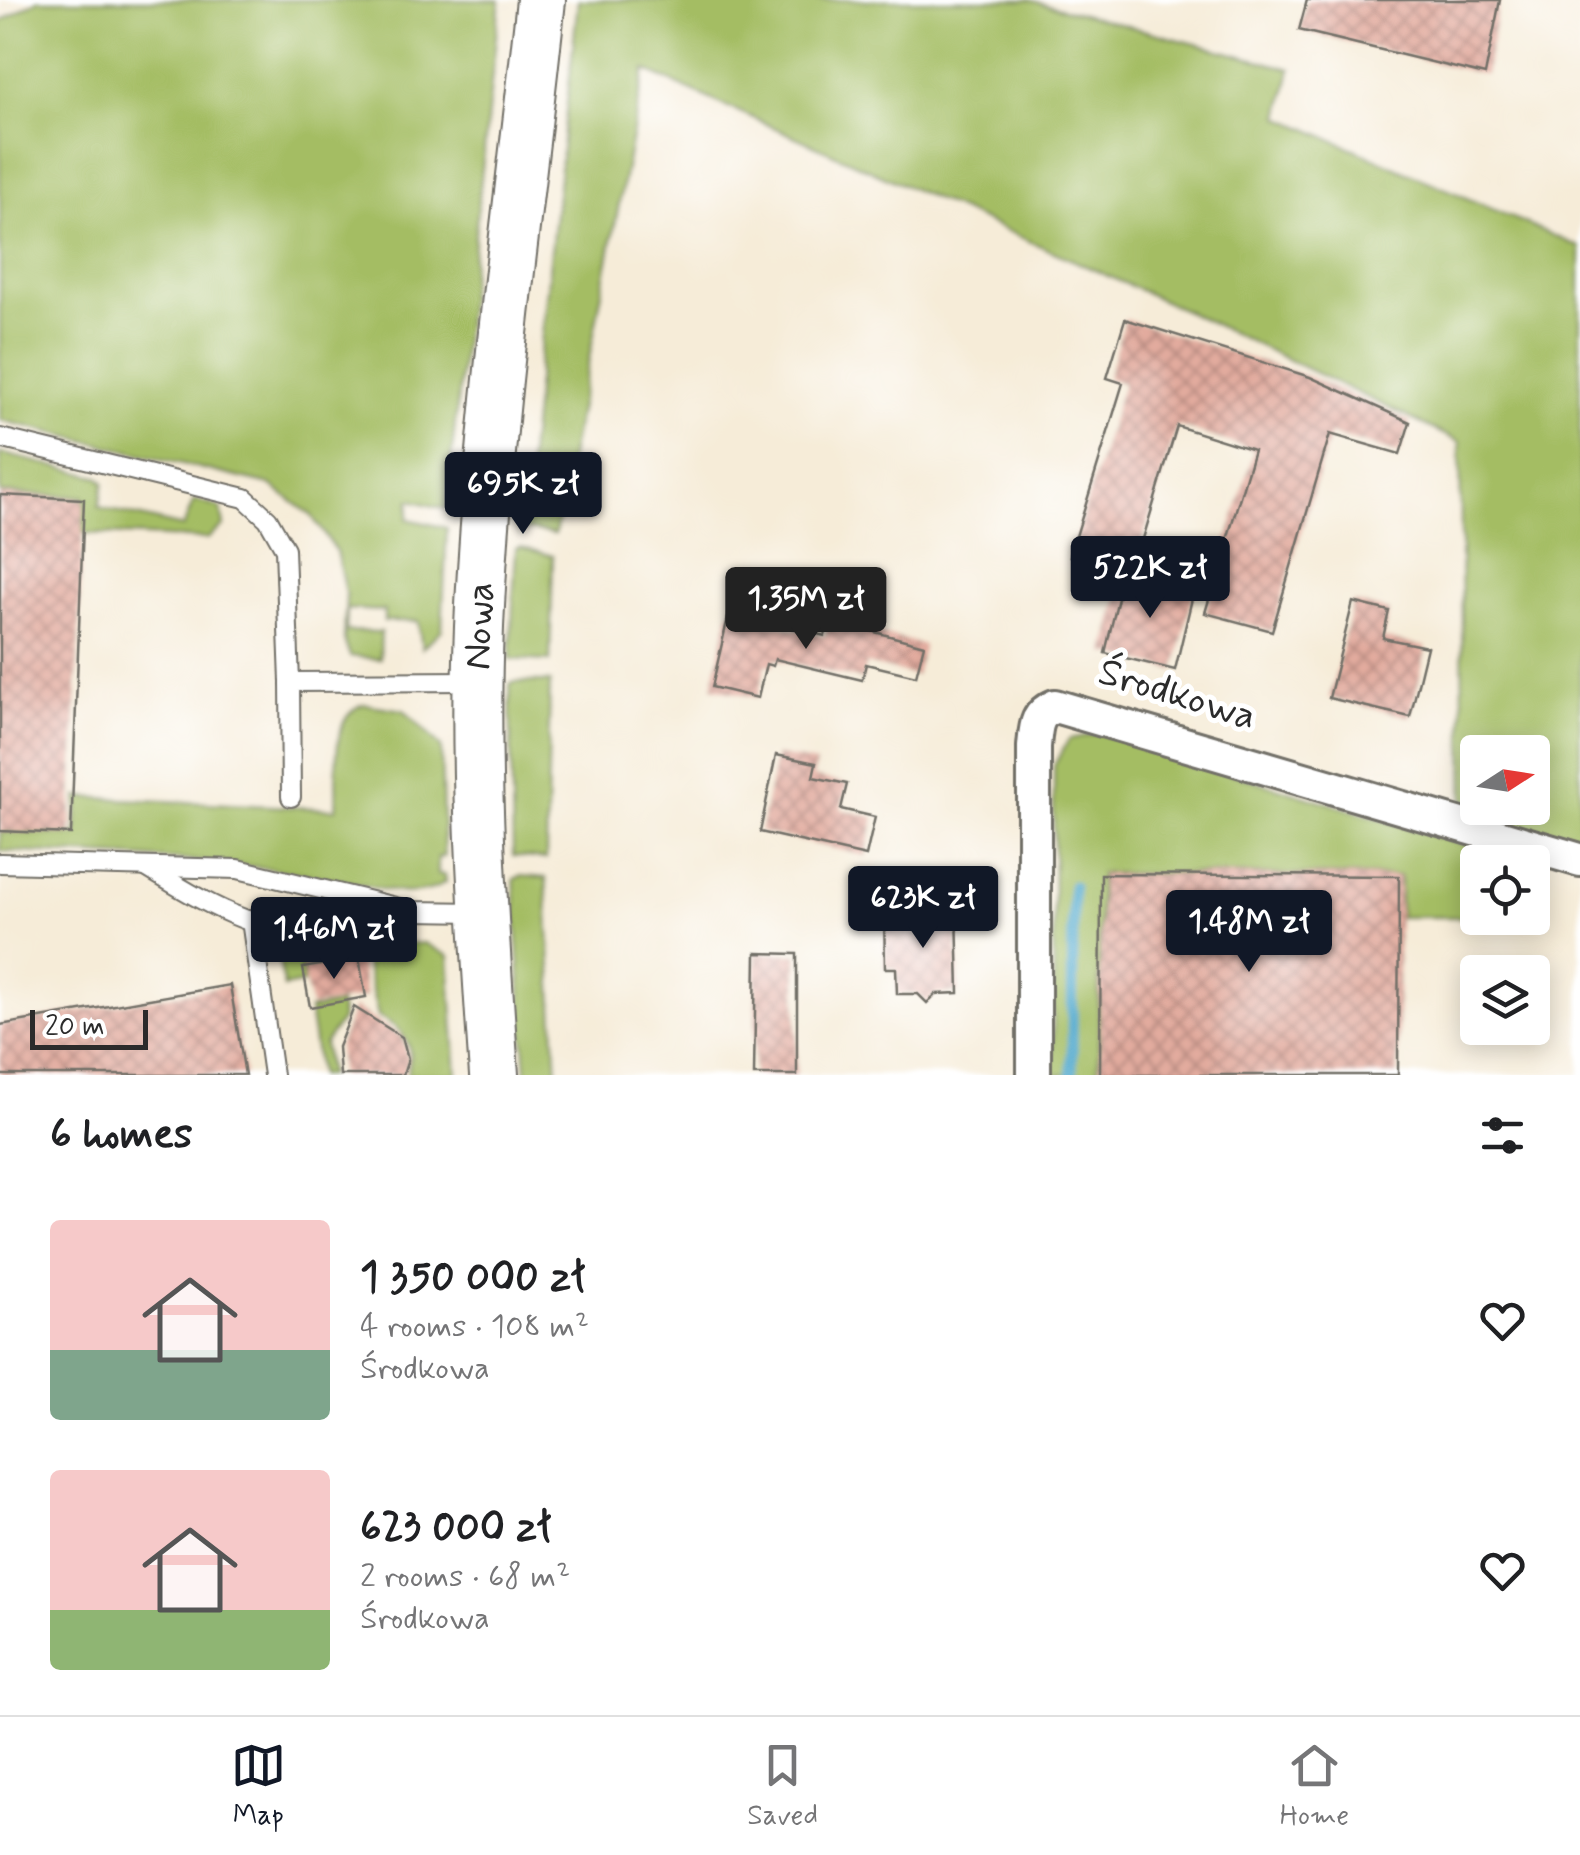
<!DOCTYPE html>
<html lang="en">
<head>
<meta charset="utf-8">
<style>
  body { margin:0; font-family:Mynerve,sans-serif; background:#f6f6f6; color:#202124; height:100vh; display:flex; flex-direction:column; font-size:38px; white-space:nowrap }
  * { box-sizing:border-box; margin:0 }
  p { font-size:32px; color:#757577 }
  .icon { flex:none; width:55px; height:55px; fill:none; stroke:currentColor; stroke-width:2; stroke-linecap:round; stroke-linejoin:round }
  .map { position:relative; height:1075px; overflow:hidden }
  .drawer { display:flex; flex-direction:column; background:#fff; flex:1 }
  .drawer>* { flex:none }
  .needle { width:65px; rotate:78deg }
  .controls { position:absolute; left:1460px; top:735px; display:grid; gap:20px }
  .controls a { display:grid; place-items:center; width:90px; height:90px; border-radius:10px; background:#fff; box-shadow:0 5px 25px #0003; font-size:50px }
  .scale { position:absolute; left:30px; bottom:25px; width:118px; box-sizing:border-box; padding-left:10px; border:5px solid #2b2b2b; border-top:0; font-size:28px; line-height:35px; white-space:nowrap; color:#2b2b2b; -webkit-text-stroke:8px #fff; paint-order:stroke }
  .price { position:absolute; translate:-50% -85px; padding:0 22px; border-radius:10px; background:#111827; color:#fff; font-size:32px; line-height:65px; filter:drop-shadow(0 2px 5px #0008) }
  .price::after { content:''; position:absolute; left:50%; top:60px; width:30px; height:22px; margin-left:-15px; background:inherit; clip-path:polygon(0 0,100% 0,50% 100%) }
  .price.on { background:#222; color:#fff }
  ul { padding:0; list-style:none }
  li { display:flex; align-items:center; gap:30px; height:250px; padding:0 50px }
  li span { display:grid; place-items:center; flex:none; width:280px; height:200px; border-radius:10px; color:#555 }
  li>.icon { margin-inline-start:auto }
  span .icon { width:120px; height:120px; fill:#fffc; stroke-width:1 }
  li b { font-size:42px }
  h2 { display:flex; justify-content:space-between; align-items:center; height:120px; padding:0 50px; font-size:42px }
  .tabs { display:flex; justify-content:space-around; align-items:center; height:140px; border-top:2px solid #e0e0e0; background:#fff; font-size:28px; color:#757577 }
  .tabs a { display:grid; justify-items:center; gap:5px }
  .tabs .on { color:#111827 }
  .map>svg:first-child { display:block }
  .green { fill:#a4bd64; stroke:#687448; stroke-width:2.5; fill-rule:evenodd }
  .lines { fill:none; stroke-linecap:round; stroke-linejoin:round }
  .stream { stroke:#4ca6ca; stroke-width:11 }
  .building { fill:url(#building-cross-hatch) }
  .lane-casing { stroke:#726f68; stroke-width:22 }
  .street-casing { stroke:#726f68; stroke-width:38 }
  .secondary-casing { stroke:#726f68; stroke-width:52 }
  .lane { stroke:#fff; stroke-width:18 }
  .street { stroke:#fff; stroke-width:32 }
  .secondary { stroke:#fff; stroke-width:48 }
  .labels { text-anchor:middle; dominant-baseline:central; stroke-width:10; stroke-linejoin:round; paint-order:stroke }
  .street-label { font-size:40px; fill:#2b2b2b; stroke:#fff }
</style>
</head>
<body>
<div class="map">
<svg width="1580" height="1075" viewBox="0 0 1580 1075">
  <defs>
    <pattern id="building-cross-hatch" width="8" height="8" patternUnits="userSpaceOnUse" patternTransform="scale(2.5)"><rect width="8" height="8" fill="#e2ab9e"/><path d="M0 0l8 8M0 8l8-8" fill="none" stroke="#b78b81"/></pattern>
  </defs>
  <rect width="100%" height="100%" fill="#fff"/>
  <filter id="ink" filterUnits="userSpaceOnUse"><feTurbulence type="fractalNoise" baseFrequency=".01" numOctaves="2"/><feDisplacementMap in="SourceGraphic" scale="20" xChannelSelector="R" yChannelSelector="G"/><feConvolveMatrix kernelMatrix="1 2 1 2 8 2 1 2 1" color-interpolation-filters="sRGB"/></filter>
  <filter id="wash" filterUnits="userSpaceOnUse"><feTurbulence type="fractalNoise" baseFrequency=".0048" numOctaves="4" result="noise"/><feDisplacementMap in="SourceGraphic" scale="40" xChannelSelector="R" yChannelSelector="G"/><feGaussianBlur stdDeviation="2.25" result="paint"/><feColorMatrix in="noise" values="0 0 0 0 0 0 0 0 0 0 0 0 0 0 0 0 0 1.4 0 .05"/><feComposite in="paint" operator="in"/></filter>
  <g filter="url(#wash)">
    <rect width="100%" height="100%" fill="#f6ecd8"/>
    <!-- green -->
    <g class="green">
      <polygon points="38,0 500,0 446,509 410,500 408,519 447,528 442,630 422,648 418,621 384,621 384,611 347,609 346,631 381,632 380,659 350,656 344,640 346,597 336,551 311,515 270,485 0,420 0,22"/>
      <path d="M578,0H1029L1291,69L1280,117L1580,247V848L1464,815L1460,442L1180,308L645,70L555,534L521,529ZM1478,752H1532V808H1478Z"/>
      <polygon points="0,453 99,477 104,483 99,507 183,527 194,500 221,508 224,526 207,539 83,533 84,497 0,493"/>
      <polygon points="521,547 553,556 550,661 510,659 516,548"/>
      <polygon points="516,682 550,682 546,859 513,856 510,684"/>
      <path d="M364,704L404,710L441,747L444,857H438V874L444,875L445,882C418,903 379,888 349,882C233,858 118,856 0,851V832L76,835L78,797L336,809C338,777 328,715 364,704Z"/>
      <polygon points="1099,733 1522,862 1478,862 1477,915 1470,917 1400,917 1400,876 1100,873 1098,1075 1053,1075 1054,765 1069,739"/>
      <polygon points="521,876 546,878 557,1075 526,1075 514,879"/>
      <path d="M424,943L449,956L457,1075H407C416,1045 404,1029 378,1016L364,958L399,945Z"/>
      <polygon points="287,952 357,955 301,966 304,983 284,987 279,958"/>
      <polygon points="339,1004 342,1019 324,1044 329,1075 319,1075 309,1010"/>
    </g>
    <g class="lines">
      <!-- stream -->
      <polyline class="stream" points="1072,1075 1073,886"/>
    </g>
    <g id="blocks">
      <!-- building -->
      <g class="building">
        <polygon points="1307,0 1500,0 1485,75 1299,30"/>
        <polygon points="1125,319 1310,377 1410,422 1400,454 1330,434 1272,631 1205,613 1254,450 1177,426 1133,572 1070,556 1123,383 1107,378"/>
        <polygon points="0,495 84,499 71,834 0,831"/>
        <polygon points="1124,573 1195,586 1175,670 1105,653"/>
        <polygon points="1353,602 1389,611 1383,638 1427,647 1410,717 1329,698"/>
        <polygon points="729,613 825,636 829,620 924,645 916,676 866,664 862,680 775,659 773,666 766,664 758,698 712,687"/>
        <polygon points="776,755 816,763 813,777 847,784 841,809 875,817 866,856 760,832"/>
        <polygon points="1101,874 1399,876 1398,1075 1100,1075"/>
        <polygon points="957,909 959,993 936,994 927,1003 918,994 897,994 896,968 885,968 884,910"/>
        <polygon points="756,953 797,954 797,1075 754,1075"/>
        <polygon points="359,958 366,997 310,1007 303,968"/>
        <polygon points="230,985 245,1075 0,1075 0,1025"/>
        <polygon points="354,1007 402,1037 408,1060 403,1075 340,1075 338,1047"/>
      </g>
    </g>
  </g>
  <g filter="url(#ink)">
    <use href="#blocks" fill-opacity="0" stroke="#726f68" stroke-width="2.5"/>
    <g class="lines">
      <!-- lane casing -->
      <g class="lane-casing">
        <g id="lane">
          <polyline points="0,438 245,498 268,519 285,549 290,682"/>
          <polyline points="291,797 290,682 475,681"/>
          <polyline points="0,863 238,869 412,911 479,912"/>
          <path d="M146,867C200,900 258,936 325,934C351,933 381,919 407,912"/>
          <polyline points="251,920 273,1075"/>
        </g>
      </g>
      <!-- street casing -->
      <g class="street-casing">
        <path id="street" d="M1034,1075V747C1036,727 1035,714 1055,706L1580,860"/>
      </g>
      <!-- secondary casing -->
      <g class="secondary-casing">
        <path id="secondary" d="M494,1075C484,927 473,776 479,627C488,418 519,208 541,0"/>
      </g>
      <!-- lane -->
      <use href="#lane" class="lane"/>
      <!-- street -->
      <use href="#street" class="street"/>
      <!-- secondary -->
      <use href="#secondary" class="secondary"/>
    </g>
  </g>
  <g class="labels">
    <!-- street labels -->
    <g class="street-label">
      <text transform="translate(480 626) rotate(-88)">Nowa</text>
      <text transform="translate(1177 695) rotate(17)">Środkowa</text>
    </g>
  </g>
</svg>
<div class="controls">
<a><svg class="needle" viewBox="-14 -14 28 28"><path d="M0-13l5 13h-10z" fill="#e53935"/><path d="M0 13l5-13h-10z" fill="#757577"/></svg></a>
<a><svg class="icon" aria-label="locate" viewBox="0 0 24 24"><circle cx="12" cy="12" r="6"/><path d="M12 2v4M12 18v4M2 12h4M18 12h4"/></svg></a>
<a><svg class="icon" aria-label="layers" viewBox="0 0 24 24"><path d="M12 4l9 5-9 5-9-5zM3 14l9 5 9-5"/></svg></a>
</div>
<div class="scale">20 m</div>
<b class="price" style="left:523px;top:537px">695K zł</b>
<b class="price" style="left:1150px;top:621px">522K zł</b>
<b class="price on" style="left:806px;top:652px">1.35M zł</b>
<b class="price" style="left:923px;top:951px">623K zł</b>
<b class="price" style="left:1249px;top:975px">1.48M zł</b>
<b class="price" style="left:334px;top:982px">1.46M zł</b>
</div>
<section class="drawer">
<h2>6 homes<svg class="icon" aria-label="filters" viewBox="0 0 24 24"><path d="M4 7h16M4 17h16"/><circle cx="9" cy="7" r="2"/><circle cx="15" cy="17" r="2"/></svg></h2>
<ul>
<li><span style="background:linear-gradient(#f6c9c9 65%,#7fa58c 0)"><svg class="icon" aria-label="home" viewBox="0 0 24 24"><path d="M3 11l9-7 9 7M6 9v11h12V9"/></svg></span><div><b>1 350 000 zł</b><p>4 rooms · 108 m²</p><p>Środkowa</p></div><svg class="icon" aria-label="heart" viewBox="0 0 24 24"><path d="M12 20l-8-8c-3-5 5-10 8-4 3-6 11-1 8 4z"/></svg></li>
<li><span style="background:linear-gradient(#f6c9c9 70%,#8fb573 0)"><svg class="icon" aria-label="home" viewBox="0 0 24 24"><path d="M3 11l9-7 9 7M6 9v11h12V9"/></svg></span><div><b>623 000 zł</b><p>2 rooms · 68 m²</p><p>Środkowa</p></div><svg class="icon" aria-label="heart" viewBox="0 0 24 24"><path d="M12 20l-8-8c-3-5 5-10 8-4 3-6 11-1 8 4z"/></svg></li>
</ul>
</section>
<nav class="tabs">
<a class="on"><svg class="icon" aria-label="map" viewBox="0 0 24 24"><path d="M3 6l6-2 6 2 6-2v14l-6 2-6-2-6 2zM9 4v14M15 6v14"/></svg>Map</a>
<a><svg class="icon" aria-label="saved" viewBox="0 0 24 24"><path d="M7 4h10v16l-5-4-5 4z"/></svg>Saved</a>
<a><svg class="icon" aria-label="home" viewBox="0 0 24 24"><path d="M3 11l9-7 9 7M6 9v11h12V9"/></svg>Home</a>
</nav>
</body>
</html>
